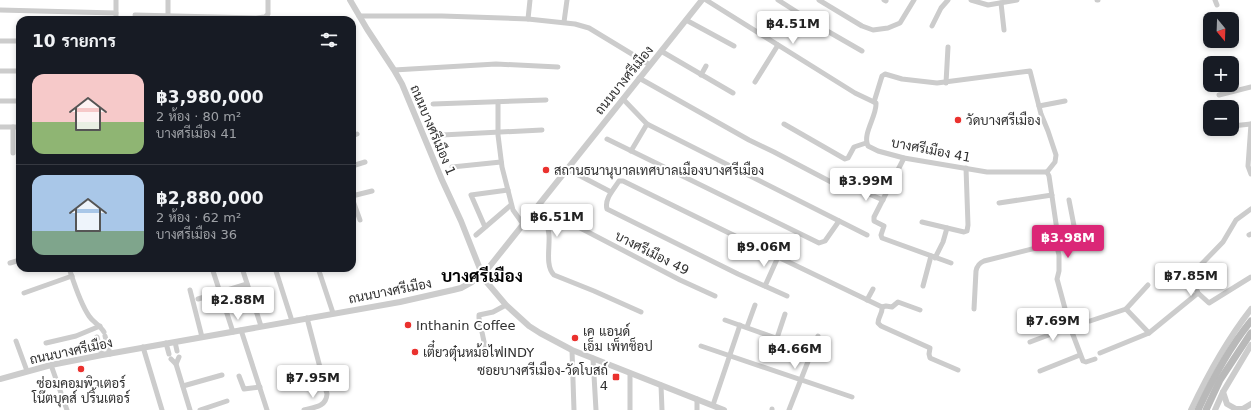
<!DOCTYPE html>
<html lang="th">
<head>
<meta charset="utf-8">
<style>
  body { margin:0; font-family:"DejaVu Sans",Sarabun,sans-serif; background:#20242c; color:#f1f3f6; height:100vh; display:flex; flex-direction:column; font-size:15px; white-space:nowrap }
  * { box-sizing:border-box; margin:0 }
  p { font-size:13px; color:#9ea1a6 }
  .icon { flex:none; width:22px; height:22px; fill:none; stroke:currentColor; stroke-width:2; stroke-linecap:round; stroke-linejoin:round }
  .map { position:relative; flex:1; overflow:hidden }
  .panel { position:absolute; left:16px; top:16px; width:340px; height:256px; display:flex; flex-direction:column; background:#171b24; border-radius:12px; box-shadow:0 2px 6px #0003 }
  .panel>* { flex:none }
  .needle { width:26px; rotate:161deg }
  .tools { position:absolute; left:1203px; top:12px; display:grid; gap:8px }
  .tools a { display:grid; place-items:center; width:36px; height:36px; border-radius:8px; background:#171b24; box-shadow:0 2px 6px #0003; font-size:20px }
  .price { position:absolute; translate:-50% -34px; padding:0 9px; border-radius:4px; background:#fff; color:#222; font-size:13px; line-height:26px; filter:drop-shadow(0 1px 2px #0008) }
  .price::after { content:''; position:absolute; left:50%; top:24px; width:12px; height:9px; margin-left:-6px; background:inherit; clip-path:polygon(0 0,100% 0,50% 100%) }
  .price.selected { background:#db2777; color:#fff }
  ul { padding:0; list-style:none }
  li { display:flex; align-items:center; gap:12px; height:100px; padding:0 16px }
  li+li { border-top:1px solid #363941 }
  li span { display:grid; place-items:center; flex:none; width:112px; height:80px; border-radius:12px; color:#555 }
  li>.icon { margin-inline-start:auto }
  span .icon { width:48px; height:48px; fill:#fffc; stroke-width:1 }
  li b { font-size:17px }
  h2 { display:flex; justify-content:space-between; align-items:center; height:48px; padding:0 16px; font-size:17px }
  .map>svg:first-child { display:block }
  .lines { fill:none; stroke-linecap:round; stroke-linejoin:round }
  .minor { stroke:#ccc; stroke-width:5 }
  .tertiary { stroke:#ccc; stroke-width:6 }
  .secondary { stroke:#b9b9b9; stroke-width:7 }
  .poi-dot { fill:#ea312e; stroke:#fff; stroke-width:1.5 }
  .labels { text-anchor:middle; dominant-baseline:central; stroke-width:4; stroke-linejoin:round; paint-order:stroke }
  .street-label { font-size:13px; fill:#2f2f2f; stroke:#fff }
  .poi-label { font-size:13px; fill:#2f2f2f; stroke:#fff; text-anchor:start }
  .district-label { font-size:17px; font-weight:bold; fill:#000; stroke:#fff }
</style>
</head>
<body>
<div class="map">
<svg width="1251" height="410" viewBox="0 0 1251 410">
  <rect width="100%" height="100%" fill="#fff"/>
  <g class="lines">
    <!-- minor -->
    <g class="minor">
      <path d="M706,0L855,93L876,103C877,116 862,134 868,146L878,151L904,158L987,172H1047"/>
      <polyline points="778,0 822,28 862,51"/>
      <polyline points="819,0 862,26 873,30 888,28 900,23 914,0"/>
      <polyline points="884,0 886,1"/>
      <polyline points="971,0 988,5 1017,0"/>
      <polyline points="1097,0 1098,0"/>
      <polyline points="1215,0 1217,5"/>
      <polyline points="1001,3 1004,30"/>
      <polyline points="0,10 116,13"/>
      <polyline points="135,15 256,18 265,17 268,14 268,0"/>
      <polyline points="168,15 168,0"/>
      <polyline points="359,16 442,16 528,19 575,24 589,28 650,65"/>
      <polyline points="528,19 530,0"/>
      <polyline points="116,20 116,0"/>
      <polyline points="686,20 734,46"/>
      <polyline points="564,22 567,0"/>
      <polyline points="932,26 941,8 948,0"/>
      <polyline points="0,41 20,41"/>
      <polyline points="661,51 733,93"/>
      <polyline points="394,70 496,64 558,67"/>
      <polyline points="0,71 20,71"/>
      <polyline points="701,75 706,66"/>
      <polyline points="639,78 749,140 774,152 833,183"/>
      <polyline points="755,82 778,45"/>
      <polyline points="946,83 948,47"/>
      <polyline points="1219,95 1251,87"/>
      <polyline points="623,99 647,124 867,235"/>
      <polyline points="0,101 20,101"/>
      <polyline points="498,102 498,135 502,167 513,210 523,224"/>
      <polyline points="874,102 882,76 885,74 902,79 937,83 1030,71 1041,114 1048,131 1056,155 1055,162 1047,172"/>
      <polyline points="433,104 546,100"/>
      <polyline points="1039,106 1065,101"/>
      <polyline points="784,124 845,159 848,158 854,147 866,143"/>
      <polyline points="1251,124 1248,166 1251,174"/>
      <polyline points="1232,126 1251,124"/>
      <polyline points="0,127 20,127"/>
      <polyline points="13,127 13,153"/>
      <polyline points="442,135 542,130"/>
      <polyline points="352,136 357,134"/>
      <polyline points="607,139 819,243 825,241 839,221"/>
      <polyline points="631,151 647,124"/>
      <polyline points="904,158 874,217 874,221 884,226 881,235 882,238 951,263"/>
      <polyline points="352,166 365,162"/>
      <polyline points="452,167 501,162"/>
      <polyline points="567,169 611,192"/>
      <polyline points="1047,172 1049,176 1058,237 1056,243 1059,255 1059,271 1057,279 1070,327 1083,361 1086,362 1095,359"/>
      <polyline points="855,188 883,200"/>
      <polyline points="352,196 372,191"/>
      <polyline points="352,198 360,220"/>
      <polyline points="1069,200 1075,231 1082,246"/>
      <polyline points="999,203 1052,195"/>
      <polyline points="538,206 680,280 715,296"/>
      <polyline points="1251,209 1236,220 1223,242 1191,275 1198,293 1209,303 1251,277"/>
      <path d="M545,210C546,218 548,227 549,235C550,247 545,266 554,275L594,291L641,312"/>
      <polyline points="922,222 964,232 967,231 968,225 966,168"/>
      <polyline points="485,227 471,195 508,190"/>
      <polyline points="476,235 511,205"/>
      <polyline points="1249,235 1251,234"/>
      <polyline points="935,258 943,242 947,228"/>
      <polyline points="10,263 20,260"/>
      <path d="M69,268C74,283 80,303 89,316C93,322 100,325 104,332"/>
      <polyline points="242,268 261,326"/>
      <polyline points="275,268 292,321"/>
      <polyline points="318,268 333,313"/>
      <polyline points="213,271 233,332"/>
      <polyline points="765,286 778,257"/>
      <polyline points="923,286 931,256"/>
      <polyline points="190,290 202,337"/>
      <polyline points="24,293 72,276"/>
      <path d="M787,296L738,274L607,209C604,199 614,189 619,181H623L778,257L882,307C883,313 878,317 878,323L881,326L930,348L929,354L930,358L958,370"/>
      <polyline points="198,299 247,284"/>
      <polyline points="867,300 873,289"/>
      <polyline points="882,307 886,306 892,307 898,302 920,310"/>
      <path d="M974,309L976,271C977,266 979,263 984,261L1056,243"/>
      <polyline points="1126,309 1149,333"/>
      <polyline points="725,320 812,351"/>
      <polyline points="1090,321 1126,309 1148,285"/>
      <polyline points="747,327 755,305"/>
      <polyline points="241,330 267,410"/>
      <polyline points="1072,332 1085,326"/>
      <polyline points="105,336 110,354"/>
      <polyline points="97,337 102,355"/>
      <polyline points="777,338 785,314"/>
      <polyline points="16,341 27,371"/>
      <polyline points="175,342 177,351"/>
      <polyline points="1030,342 1070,327"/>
      <polyline points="46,343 76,336 100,326"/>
      <polyline points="166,343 169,354"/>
      <polyline points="701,346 852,397"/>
      <polyline points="143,347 162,410"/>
      <polyline points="572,350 574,410"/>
      <polyline points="486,351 479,318 479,315 493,312 506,305"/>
      <polyline points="1100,353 1149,333 1198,293"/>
      <polyline points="593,358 596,410"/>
      <polyline points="171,359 176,364 190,410"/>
      <polyline points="176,364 179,357"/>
      <polyline points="51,365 67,410"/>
      <polyline points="1040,371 1080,355"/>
      <polyline points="630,373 630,410"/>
      <polyline points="239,376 244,389 260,387"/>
      <polyline points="661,385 662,410"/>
      <polyline points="183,386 222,375"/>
      <polyline points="697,399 697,410"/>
      <polyline points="713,405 740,325"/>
      <polyline points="200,410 227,401"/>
      <path d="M304,410C315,407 326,407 327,394L307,318"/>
      <polyline points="772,410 772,409"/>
      <polyline points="789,410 818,336"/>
    </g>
    <!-- tertiary -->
    <g class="tertiary">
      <polyline points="350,0 367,29 394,70 402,84 442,180 461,221 484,279 506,305 529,326 540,333 572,350 724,410"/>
      <polyline points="0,379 51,365 102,355 400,302 453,290 461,288 472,282 486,271 702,0"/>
      <polyline points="1223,392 1227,404 1236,409 1242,409"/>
      <path d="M1191,410C1208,374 1226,341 1251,309"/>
      <polyline points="1215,410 1223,392 1251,345"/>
      <polyline points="1241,410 1251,404"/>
    </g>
    <!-- secondary -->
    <g class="secondary">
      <path d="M1198,410C1213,378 1229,348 1251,321"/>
      <polyline points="1206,410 1220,380 1251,333"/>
    </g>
  </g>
  <!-- markers -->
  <g class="poi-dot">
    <circle cx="958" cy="120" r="4"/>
    <circle cx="546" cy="170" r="4"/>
    <circle cx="408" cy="325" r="4"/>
    <circle cx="575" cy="338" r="4"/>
    <circle cx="415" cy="352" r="4"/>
    <circle cx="81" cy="369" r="4"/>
    <rect x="612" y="373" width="8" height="8" rx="2"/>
  </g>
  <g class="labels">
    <!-- street labels -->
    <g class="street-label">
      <text transform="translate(624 80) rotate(-51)">ถนนบางศรีเมือง</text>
      <text transform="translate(433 130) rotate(67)">ถนนบางศรีเมือง 1</text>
      <text transform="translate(931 150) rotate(11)">บางศรีเมือง 41</text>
      <text transform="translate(652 253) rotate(27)">บางศรีเมือง 49</text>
      <text transform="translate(390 291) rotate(-11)">ถนนบางศรีเมือง</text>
      <text transform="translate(71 351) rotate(-12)">ถนนบางศรีเมือง</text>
    </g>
    <!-- poi labels -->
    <g class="poi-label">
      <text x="966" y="120">วัดบางศรีเมือง</text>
      <text x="554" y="170">สถานธนานุบาลเทศบาลเมืองบางศรีเมือง</text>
      <text x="416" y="325">Inthanin Coffee</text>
      <text x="583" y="331">เค แอนด์<tspan x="583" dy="15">เอ็ม เพ็ทช็อป</tspan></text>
      <text x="423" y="352">เตี๋ยวตุ๋นหม้อไฟINDY</text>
      <text x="608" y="370" text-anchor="end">ซอยบางศรีเมือง-วัดโบสถ์<tspan x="608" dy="15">4</tspan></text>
      <text x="81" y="383" text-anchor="middle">ซ่อมคอมพิวเตอร์<tspan x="81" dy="15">โน๊ตบุคส์ ปริ้นเตอร์</tspan></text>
    </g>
    <!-- district labels -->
    <g class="district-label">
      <text x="482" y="276">บางศรีเมือง</text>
    </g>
  </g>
</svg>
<div class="tools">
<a><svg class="needle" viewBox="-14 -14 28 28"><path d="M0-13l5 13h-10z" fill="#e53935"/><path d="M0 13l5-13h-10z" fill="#9ea1a6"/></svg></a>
<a>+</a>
<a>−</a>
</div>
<b class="price" style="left:793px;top:45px">฿4.51M</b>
<b class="price" style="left:866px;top:202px">฿3.99M</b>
<b class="price" style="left:557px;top:238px">฿6.51M</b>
<b class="price selected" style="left:1068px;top:259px">฿3.98M</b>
<b class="price" style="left:764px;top:268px">฿9.06M</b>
<b class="price" style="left:1191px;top:297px">฿7.85M</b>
<b class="price" style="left:238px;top:321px">฿2.88M</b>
<b class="price" style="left:1053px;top:342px">฿7.69M</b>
<b class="price" style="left:795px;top:370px">฿4.66M</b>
<b class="price" style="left:313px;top:399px">฿7.95M</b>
<section class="panel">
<h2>10 รายการ<svg class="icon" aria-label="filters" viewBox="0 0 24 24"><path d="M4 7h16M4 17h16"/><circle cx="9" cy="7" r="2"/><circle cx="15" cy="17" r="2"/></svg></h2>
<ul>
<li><span style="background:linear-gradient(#f6c9c9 60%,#8fb573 0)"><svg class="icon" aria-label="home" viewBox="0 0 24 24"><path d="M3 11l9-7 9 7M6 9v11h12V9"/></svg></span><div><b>฿3,980,000</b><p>2 ห้อง · 80 m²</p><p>บางศรีเมือง 41</p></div></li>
<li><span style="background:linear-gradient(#a9c7e8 70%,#7fa58c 0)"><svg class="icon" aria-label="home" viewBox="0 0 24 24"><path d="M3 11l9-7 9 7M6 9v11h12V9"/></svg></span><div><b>฿2,880,000</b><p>2 ห้อง · 62 m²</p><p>บางศรีเมือง 36</p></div></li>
</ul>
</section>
</div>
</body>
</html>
